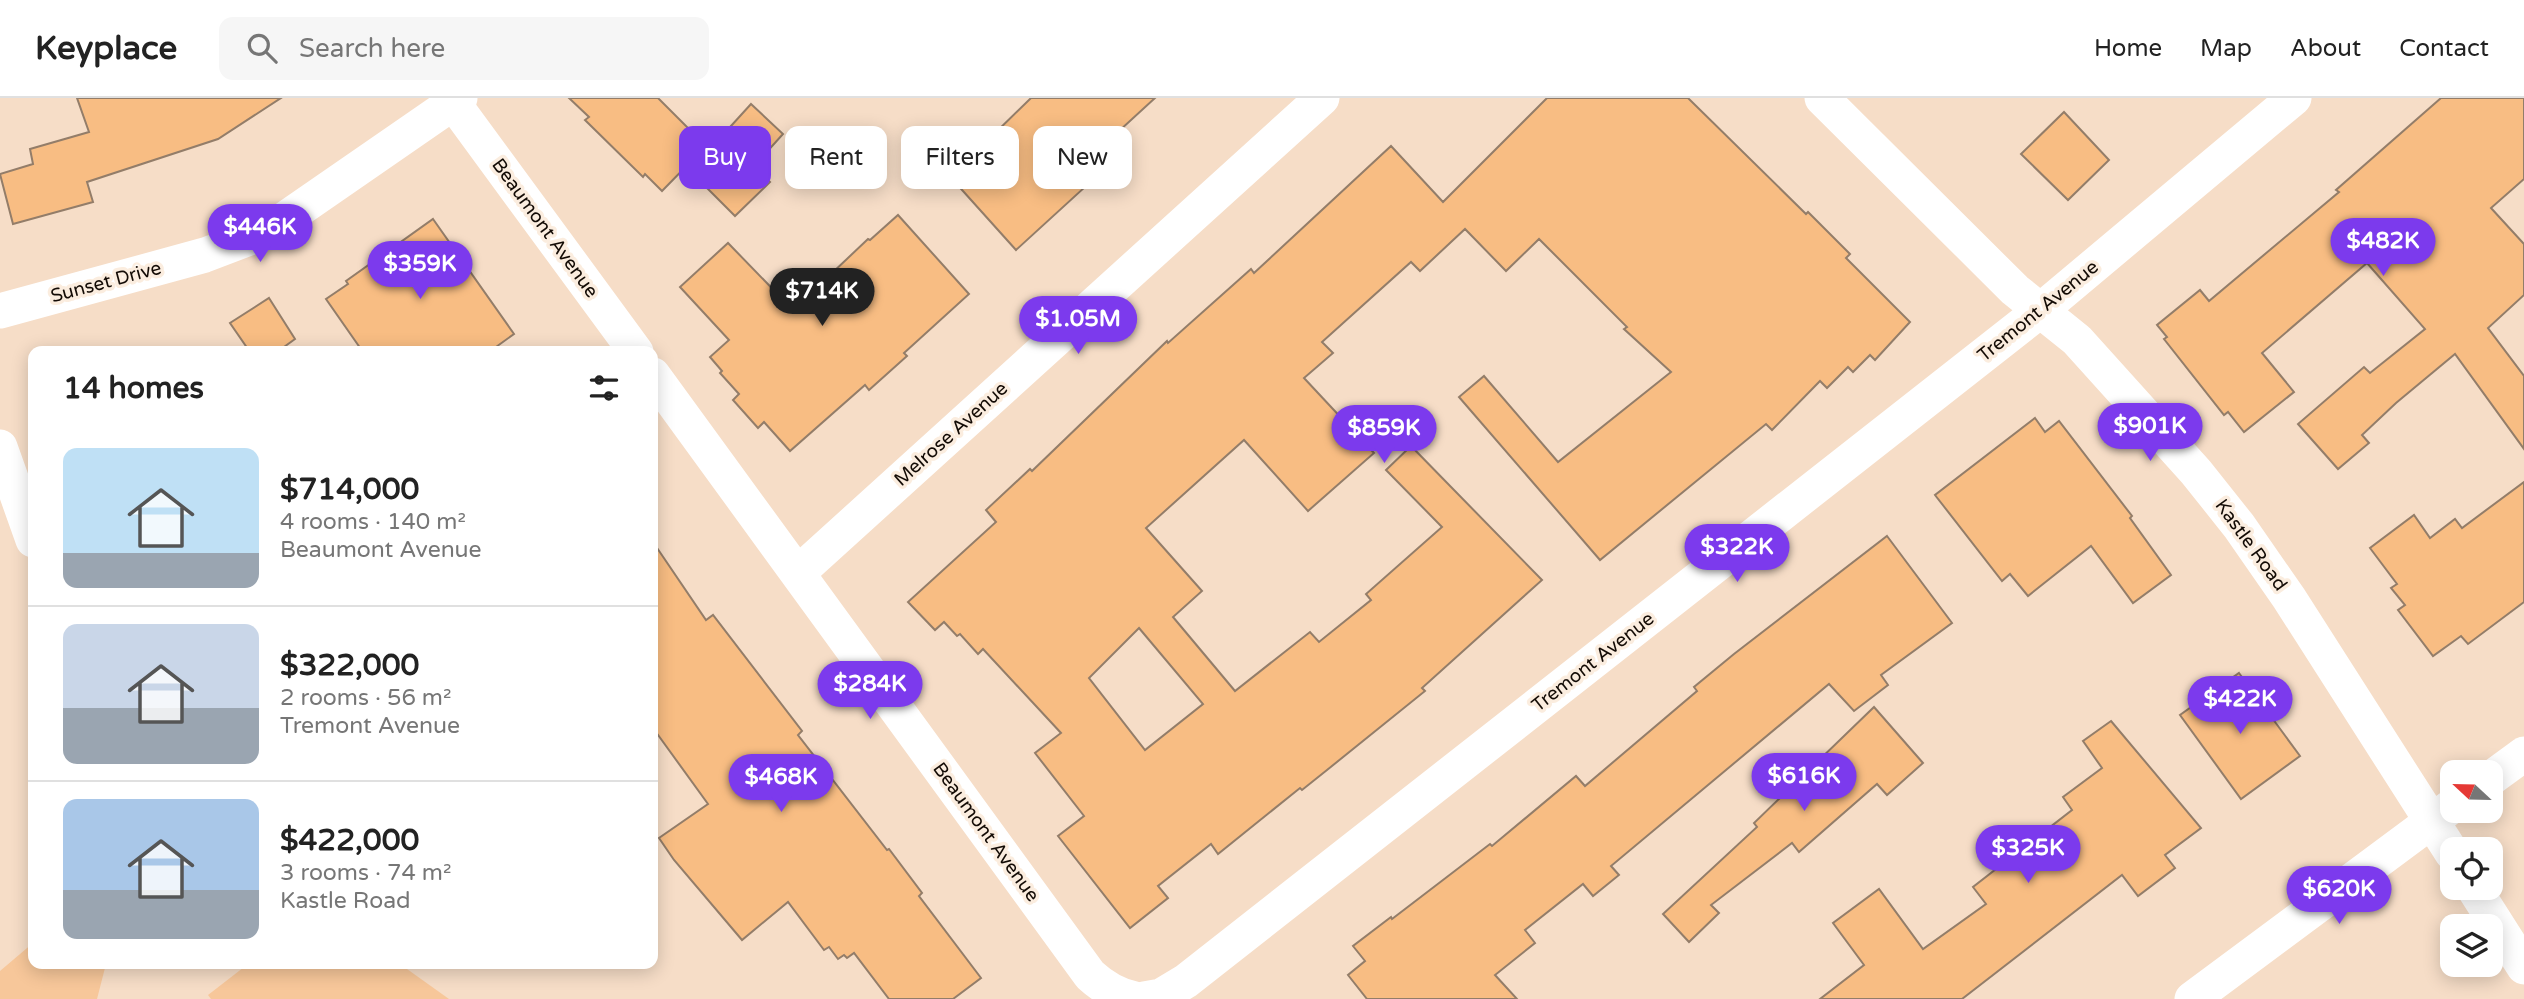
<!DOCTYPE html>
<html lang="en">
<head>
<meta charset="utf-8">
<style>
  body { margin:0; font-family:"Varela Round",sans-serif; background:#f6f6f6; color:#222; height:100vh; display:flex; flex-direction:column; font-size:26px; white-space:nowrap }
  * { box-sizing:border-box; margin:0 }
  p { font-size:23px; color:#767676 }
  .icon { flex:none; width:38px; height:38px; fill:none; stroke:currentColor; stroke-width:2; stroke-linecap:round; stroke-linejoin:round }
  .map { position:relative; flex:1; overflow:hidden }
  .side { position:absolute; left:28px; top:248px; width:630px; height:623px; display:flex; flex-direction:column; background:#fff; border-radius:14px; box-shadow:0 4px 18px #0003 }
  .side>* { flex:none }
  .hud { position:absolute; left:679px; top:28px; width:665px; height:63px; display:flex; gap:14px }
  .needle { width:46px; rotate:292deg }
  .fabs { position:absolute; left:2440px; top:662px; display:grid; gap:14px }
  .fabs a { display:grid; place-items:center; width:63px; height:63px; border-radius:14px; background:#fff; box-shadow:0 4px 18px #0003; font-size:35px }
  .price { position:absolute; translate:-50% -60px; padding:0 16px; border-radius:24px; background:#7c3aed; color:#fff; font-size:23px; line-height:46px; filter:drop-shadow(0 2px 4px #0008) }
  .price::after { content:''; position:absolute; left:50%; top:42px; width:21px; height:16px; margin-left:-10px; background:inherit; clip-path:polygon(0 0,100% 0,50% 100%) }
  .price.on { background:#222; color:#fff }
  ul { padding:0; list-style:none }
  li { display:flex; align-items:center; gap:21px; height:175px; padding:0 35px }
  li+li { border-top:2px solid #e0e0e0 }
  li span { display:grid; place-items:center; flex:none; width:196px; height:140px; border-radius:14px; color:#555 }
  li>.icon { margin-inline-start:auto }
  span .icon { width:84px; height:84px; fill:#fffc; stroke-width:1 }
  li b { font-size:30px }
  h2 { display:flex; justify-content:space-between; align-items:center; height:84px; padding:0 35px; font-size:30px }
  .chip { padding:0 24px; border-radius:14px; background:#fff; box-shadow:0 4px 18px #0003; font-size:24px; line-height:63px }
  .chip.on { background:#7c3aed; color:#fff }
  header { display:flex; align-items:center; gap:42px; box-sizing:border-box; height:98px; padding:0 35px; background:#fff; border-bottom:2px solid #e0e0e0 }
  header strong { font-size:33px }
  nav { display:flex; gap:38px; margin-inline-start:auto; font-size:24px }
  .search { width:490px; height:63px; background:#f6f6f6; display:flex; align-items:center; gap:18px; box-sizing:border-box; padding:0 24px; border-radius:14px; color:#767676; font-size:26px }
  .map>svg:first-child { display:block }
  .green { fill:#f7c79a }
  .building { fill:#f8bd83; stroke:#937d69; stroke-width:2; fill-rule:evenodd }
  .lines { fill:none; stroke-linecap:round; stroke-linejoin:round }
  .minor { stroke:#fff; stroke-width:35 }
  .labels { text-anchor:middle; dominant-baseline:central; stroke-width:7; stroke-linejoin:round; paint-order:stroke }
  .street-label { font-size:19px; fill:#130b05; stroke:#fbeddf }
</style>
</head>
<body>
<header>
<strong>Keyplace</strong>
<div class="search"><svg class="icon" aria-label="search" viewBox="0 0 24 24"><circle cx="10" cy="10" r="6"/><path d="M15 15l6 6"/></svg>Search here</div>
<nav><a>Home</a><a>Map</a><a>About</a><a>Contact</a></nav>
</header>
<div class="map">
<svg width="2524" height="901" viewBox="0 0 2524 901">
  <rect width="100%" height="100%" fill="#f6ddc7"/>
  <!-- green -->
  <g class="green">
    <polygon points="33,845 33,866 106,866 97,901 0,901 0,873"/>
    <polygon points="248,866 400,866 449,901 211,901 208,897"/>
  </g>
  <!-- building -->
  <g class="building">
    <polygon points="77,0 281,0 218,41 87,84 93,104 13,126 0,76 33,66 30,51 89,34"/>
    <polygon points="569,0 658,0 706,48 662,93 645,76 643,79 585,22 589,19"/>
    <polygon points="1031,0 1155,0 1119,33 1124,38 1113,49 1120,57 1016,152 945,73 986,36 990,40"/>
    <path d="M1547,0H1688L1806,116L1808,114L1850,156L1846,160L1910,224L1875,262L1870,257L1853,274L1848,269L1827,290L1820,283L1772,332L1766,326L1600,462L1459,299L1484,278L1558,364L1671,274L1624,231L1627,229L1539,141L1506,173L1465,131L1420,173L1411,164L1322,244L1333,255L1304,280L1374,355L1308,413L1244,342L1146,430L1202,493L1173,519L1235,593L1310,534L1319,544L1371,502L1366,496L1442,429L1386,372L1411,348L1542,482L1422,590L1425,593L1327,672L1302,692L1300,690L1218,756L1211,746L1158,788L1168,800L1130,830L1058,738L1084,718L1035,655L1061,635L983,551L978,556L960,536L957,538L944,524L935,532L908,504L996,424L986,412L1030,371L1032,373L1167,243L1168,245L1251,171L1254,175L1391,48L1443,104ZM1139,530L1203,606L1145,652L1089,580Z"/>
    <polygon points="2441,0 2524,0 2524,81 2491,110 2524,146 2524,197 2488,230 2524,278 2524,351 2455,256 2396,305 2362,337 2369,345 2338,371 2298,326 2364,269 2370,275 2425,231 2367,165 2262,255 2294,294 2244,334 2228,314 2224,317 2164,241 2167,239 2157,227 2200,192 2209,203 2339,94 2336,92"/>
    <polygon points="751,6 783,36 754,68 770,84 735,118 690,73"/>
    <polygon points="2064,14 2109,62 2068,102 2021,56"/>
    <polygon points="898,117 969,196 904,255 907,258 869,292 865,287 790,353 764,324 758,330 733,302 739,296 720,275 722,273 710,259 729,242 680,189 728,145 793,212 868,141 870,142"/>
    <polygon points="433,121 514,236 489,254 363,254 326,201 348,186 346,183"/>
    <polygon points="269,200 295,241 277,254 250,254 230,225"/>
    <polygon points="2035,320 2045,334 2059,323 2132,418 2130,420 2171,477 2133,505 2091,448 2028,498 2010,476 2002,483 1935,397"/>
    <polygon points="2524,384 2524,504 2468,546 2461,538 2433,558 2398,512 2405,507 2391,490 2397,486 2370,450 2414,417 2430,440 2455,421 2462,430"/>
    <polygon points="1887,438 1952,525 1881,577 1888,587 1854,613 1829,586 1611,768 1619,777 1593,798 1583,786 1525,832 1535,845 1495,877 1517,901 1367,901 1348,877 1365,863 1353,848 1391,819 1392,821 1490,746 1492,748 1576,678 1585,688 1697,593 1694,589 1734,556"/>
    <polygon points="653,444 706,522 713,517 802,633 798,637 887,752 889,751 922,795 919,798 981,880 953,901 889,901 854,855 847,860 844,857 838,861 829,849 824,852 788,804 742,842 674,762 659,740 708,706 653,630"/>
    <polygon points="2239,575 2300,658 2241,701 2180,617"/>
    <polygon points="1874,609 1923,665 1887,697 1877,686 1799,754 1792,745 1711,807 1719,815 1689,844 1663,816 1757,729 1754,725"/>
    <polygon points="2111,623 2201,730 2165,757 2175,770 2138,798 2122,777 1962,901 1820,901 1864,867 1833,825 1879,791 1923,851 1986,806 1973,789 2072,712 2063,699 2102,670 2083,643"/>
  </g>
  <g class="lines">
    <!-- minor -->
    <g class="minor">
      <polyline points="1822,0 2015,192 2077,242 2196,374 2239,428 2289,500 2452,755"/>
      <polyline points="454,6 636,254"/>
      <polyline points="0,213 205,157 247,141 285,121 460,0"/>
      <path d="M653,277L1090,877C1102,888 1118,898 1135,901"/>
      <polyline points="0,349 33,442"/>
      <polyline points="798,475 1322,0"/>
      <polyline points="2490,681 2524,656"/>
      <polyline points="2473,789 2524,869"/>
      <polyline points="1144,901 1161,898 1186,883 2041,212 2294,0"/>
      <polyline points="2192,901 2452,708"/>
    </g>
  </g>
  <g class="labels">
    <!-- street labels -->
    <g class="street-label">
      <text transform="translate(545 130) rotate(54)">Beaumont Avenue</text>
      <text transform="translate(106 184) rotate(-15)">Sunset Drive</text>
      <text transform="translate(2038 213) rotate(-39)">Tremont Avenue</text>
      <text transform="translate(951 336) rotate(-42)">Melrose Avenue</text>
      <text transform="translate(2251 447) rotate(54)">Kastle Road</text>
      <text transform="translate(1593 564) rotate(-38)">Tremont Avenue</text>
      <text transform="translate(986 734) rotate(54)">Beaumont Avenue</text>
    </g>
  </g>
</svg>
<div class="fabs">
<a><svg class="needle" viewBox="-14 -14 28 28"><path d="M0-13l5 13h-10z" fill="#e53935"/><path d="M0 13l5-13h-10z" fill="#767676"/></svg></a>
<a><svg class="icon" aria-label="locate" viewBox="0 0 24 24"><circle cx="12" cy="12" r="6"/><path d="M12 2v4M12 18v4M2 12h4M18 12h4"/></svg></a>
<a><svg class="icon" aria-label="layers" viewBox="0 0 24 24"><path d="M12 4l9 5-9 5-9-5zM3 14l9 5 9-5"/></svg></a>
</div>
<b class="price" style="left:260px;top:166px">$446K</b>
<b class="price" style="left:2383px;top:180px">$482K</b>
<b class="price" style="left:420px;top:203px">$359K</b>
<b class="price on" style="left:822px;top:230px">$714K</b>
<b class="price" style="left:1078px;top:258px">$1.05M</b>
<b class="price" style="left:2150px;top:365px">$901K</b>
<b class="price" style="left:1384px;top:367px">$859K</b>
<b class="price" style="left:1737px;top:486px">$322K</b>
<b class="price" style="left:870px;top:623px">$284K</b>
<b class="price" style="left:2240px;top:638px">$422K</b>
<b class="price" style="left:1804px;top:715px">$616K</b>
<b class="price" style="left:781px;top:716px">$468K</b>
<b class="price" style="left:2028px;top:787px">$325K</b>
<b class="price" style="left:2339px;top:828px">$620K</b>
<div class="hud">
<a class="chip on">Buy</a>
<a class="chip">Rent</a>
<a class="chip">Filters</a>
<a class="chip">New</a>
</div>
<section class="side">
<h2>14 homes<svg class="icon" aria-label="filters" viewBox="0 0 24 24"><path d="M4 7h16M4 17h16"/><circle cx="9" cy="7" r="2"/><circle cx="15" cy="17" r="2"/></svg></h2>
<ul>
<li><span style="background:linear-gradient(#bfe0f5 75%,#9aa5b1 0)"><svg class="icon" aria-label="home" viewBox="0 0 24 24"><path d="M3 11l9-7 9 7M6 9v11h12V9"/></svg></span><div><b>$714,000</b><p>4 rooms · 140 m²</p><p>Beaumont Avenue</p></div></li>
<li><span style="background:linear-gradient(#c9d6e8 60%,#9aa5b1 0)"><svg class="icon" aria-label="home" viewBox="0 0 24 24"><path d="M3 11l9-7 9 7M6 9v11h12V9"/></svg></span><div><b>$322,000</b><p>2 rooms · 56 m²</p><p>Tremont Avenue</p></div></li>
<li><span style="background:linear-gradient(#a9c7e8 65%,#9aa5b1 0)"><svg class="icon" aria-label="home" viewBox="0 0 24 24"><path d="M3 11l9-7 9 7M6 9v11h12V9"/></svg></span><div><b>$422,000</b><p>3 rooms · 74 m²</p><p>Kastle Road</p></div></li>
</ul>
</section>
</div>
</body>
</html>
